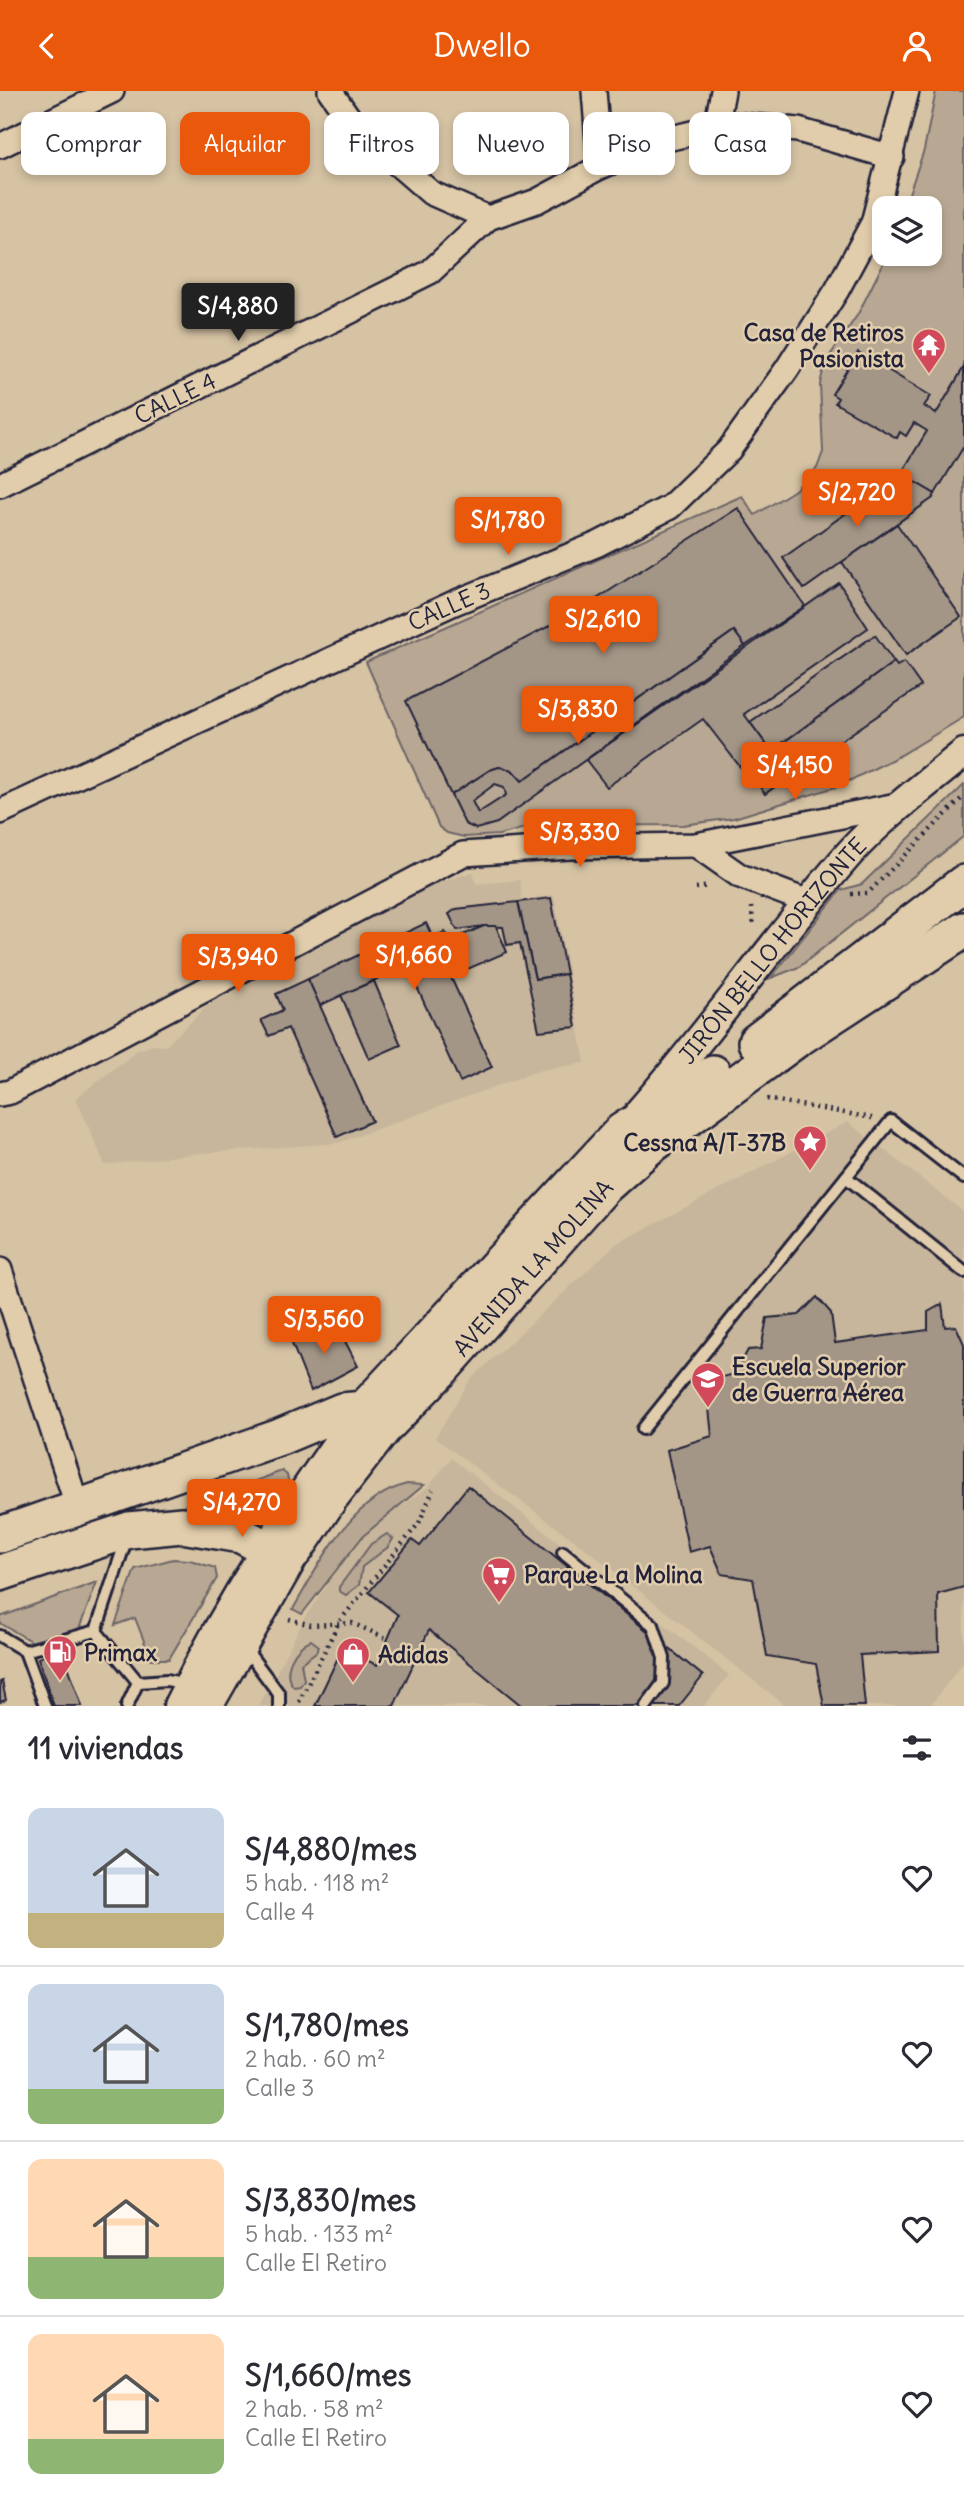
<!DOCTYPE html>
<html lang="es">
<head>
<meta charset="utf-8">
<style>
  body { margin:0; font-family:Delius,sans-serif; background:#f7f7f7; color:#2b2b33; height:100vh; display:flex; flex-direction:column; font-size:26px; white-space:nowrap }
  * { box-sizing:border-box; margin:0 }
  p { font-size:23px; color:#7c7c81 }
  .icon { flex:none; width:38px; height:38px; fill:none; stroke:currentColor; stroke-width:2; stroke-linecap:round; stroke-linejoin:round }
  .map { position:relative; height:1615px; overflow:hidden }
  .drawer { display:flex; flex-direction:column; background:#fff; flex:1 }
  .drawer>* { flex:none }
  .banner { position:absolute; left:21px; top:21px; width:922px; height:63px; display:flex; gap:14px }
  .fabs { position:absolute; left:872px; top:105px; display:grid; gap:14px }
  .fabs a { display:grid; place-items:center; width:70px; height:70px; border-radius:14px; background:#fff; box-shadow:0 4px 10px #0003; font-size:35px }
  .price { position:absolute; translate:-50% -60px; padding:0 16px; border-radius:7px; background:#ea580c; color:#fff; font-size:23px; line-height:46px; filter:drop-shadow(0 2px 4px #0008) }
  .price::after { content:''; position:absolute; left:50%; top:42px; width:21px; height:16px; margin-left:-10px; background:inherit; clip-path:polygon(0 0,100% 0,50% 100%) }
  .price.active { background:#222; color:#fff }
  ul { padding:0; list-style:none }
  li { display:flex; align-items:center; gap:21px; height:175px; padding:0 28px }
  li+li { border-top:2px solid #e1e1e2 }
  li span { display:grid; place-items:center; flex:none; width:196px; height:140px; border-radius:14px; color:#555 }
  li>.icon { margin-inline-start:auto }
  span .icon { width:84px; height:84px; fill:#fffc; stroke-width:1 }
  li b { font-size:30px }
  h2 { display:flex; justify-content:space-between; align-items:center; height:84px; padding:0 28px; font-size:30px }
  .pill { padding:0 24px; border-radius:14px; background:#fff; box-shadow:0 4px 10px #0003; font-size:24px; line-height:63px }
  .pill.active { background:#ea580c; color:#fff }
  header { display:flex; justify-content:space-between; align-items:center; height:91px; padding:0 28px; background:#ea580c; color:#fff; font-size:32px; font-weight:600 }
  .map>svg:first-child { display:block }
  .built { fill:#c7b69b }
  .green { fill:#b8a893; stroke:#6d6567; stroke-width:2 }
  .building { fill:#a49687; stroke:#22223b; stroke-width:2; fill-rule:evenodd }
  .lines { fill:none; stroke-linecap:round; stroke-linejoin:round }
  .service-casing { stroke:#22223b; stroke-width:16 }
  .minor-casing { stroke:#22223b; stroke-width:28 }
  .tertiary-casing { stroke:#22223b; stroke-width:33 }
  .secondary-casing { stroke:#22223b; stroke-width:37 }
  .primary-casing { stroke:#22223b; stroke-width:40 }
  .path { stroke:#22223b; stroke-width:4.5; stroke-dasharray:2 5; stroke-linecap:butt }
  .service { stroke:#e1cdab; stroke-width:10 }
  .minor { stroke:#e1cdab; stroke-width:23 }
  .tertiary { stroke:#e1cdab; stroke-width:28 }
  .secondary { stroke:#e1cdab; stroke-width:32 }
  .primary { stroke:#e1cdab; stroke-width:35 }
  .labels { text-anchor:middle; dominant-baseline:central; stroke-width:5; stroke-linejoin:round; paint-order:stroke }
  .poi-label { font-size:23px; font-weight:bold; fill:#22223b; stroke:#e1cdab; text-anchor:start }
  .street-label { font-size:23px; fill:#22223b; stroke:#e1cdab }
</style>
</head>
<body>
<header><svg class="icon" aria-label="back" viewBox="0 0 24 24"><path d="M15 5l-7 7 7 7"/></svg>Dwello<svg class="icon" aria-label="person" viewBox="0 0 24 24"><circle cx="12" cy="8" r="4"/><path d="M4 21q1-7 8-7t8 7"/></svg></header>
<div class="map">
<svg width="964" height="1615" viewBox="0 0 964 1615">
  <rect width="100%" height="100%" fill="#d6c3a4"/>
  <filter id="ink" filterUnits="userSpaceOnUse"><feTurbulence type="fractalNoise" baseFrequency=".0143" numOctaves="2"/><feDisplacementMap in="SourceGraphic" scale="14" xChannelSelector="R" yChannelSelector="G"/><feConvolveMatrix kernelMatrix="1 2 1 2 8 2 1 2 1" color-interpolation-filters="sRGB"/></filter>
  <g filter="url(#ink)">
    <!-- built -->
    <g class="built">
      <polygon points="473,781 476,793 520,789 522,809 554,804 585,972 541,979 338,1052 201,1062 105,1074 76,1007 138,959 153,954 166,955 227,896 408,802"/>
      <polygon points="848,1031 964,1121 964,1570 930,1615 786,1615 586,1458 435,1347 470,1289 616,1153"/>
      <polygon points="451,1367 729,1584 704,1615 259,1615 305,1526 362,1444 429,1395"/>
    </g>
    <!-- green -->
    <g class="green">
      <polygon points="936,0 964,0 964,626 901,664 839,695 734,727 683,734 532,735 499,744 464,746 447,742 439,736 366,571 742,405 755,424 795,399 817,377 823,361 820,293 825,272 858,223 888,163 929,163 929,117 904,117 924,59"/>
      <polygon points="964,694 964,745 799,876 771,887 841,799 862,793"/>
      <path d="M282,1380L287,1384C292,1401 280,1417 270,1431L253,1428C260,1413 260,1405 250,1392Z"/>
      <path d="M407,1393L424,1394L363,1445L302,1523L293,1518C320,1472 351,1407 407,1393Z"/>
      <polygon points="226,1399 233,1406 232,1425 157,1425"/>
      <polygon points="387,1443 393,1448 388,1456 362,1476 359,1494 346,1504 339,1500 339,1496 371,1453"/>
      <polygon points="173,1468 190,1469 215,1477 217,1487 169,1568 151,1568 135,1527 115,1534 135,1478"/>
      <polygon points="97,1491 79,1538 36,1553 0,1532 0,1526"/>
      <path d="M311,1549L319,1555L316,1561L301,1572L304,1589L300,1595L294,1596C280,1581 295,1555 311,1549Z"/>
    </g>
    <!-- building -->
    <g class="building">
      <polygon points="858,261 931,305 924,315 936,323 964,276 964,355 935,403 901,383 927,340 914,332 906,345 900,341 897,347 835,312 838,307 832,303"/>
      <polygon points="901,383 935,403 933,407 804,498 783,467"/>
      <polygon points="738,417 805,515 745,555 734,540 522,690 512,679 499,676 490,679 451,704 406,610 578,520"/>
      <polygon points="897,433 961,526 906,564 842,471"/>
      <polygon points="839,492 868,537 744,623 769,657 741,677 703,628 607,696 586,669"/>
      <path d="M734,540L745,555L497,732L476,738L465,733L451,704L490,679L499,676L512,679L522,690ZM495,693L504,696L506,704L478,722L472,710Z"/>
      <polygon points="875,544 894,571 773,659 792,683 765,703 744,674 769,657 750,631"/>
      <polygon points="894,571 897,575 904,571 921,595 792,683 773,659"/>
      <polygon points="551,807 566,883 535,888 518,811"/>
      <polygon points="518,811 535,888 566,883 576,936 539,940 520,852 507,854 503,836 484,835 457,839 449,823 456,818"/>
      <polygon points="426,832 492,976 460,991 407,874 319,915 308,888"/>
      <polygon points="484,835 496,835 507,861 463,880 454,859 444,864 435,845 445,841 451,849"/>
      <polygon points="308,888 372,1030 337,1046 288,937 269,945 261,929 283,919 276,903"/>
      <polygon points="374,890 401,954 369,968 341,904"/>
      <polygon points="817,1206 831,1222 835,1252 928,1239 928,1221 942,1213 945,1236 956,1235 964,1253 964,1496 938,1503 939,1560 860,1564 865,1615 824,1615 816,1573 767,1565 753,1488 722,1483 710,1455 689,1461 667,1359 712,1345 706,1290 735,1283 748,1259 761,1258 767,1227 799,1224"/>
      <polygon points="336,1233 358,1275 311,1300 291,1250"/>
      <polygon points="468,1395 703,1585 679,1615 522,1615 429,1539 394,1615 315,1615 342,1558 377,1574 398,1524 369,1501 412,1449 420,1455"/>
      <polygon points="62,1558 82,1615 54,1615 38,1567"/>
      <polygon points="2,1590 6,1609 0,1611 0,1591"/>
    </g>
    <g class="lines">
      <!-- service casing -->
      <g class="service-casing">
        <g id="service">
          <polyline points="846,1086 964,1181"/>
          <polyline points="643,1338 891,1030 964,1087"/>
          <polyline points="563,1461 653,1534 664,1567 663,1592 646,1615"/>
          <polyline points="96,1540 127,1446"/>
          <polyline points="0,1545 25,1560"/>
          <polyline points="244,1556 279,1603 279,1615"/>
          <polyline points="138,1591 167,1589 187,1593"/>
          <polyline points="45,1615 25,1560 96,1540 138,1591 127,1615"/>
        </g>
      </g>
      <!-- minor casing -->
      <g class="minor-casing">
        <g id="minor">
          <polyline points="330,0 356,37 431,102 488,127 537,110 600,76 667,48 730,33 798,39 892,66"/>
          <polyline points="594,0 600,76"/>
          <polyline points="716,37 723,0"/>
          <polyline points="0,55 112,0"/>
          <polyline points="0,394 430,181 488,127"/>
          <polyline points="0,721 454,512 598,453 670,416 729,359 787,278 837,199 873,132 907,0"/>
          <polyline points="696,754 740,785 811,812"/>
          <polyline points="0,1003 10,1001 463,763 570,756 696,754 902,713"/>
          <polyline points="0,1179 78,1417"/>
        </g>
      </g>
      <!-- tertiary casing -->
      <g class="tertiary-casing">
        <g id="tertiary">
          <path id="s1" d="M640,1020C713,937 776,847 848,764C882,726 925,694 964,662"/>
        </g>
      </g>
      <!-- secondary casing -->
      <g class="secondary-casing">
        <g id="secondary">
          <path d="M180,1615C233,1507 294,1416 364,1318"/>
          <polyline points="206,1615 295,1459"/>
        </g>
      </g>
      <!-- primary casing -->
      <g class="primary-casing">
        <g id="primary">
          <polyline points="756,951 964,792"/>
          <polyline points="0,1444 280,1346 342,1320 364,1318 622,1040 713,982"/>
          <path id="s2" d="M0,1482L129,1439L182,1434L241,1444L262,1455L295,1459L331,1405L383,1338L440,1280L604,1096L648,1057L797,948L964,839"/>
        </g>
      </g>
      <!-- path -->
      <g class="path">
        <polyline points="696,797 709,795"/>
        <polyline points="851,803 868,802 964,705"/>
        <polyline points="751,816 754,834"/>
        <polyline points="767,1008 872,1027"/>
        <polyline points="289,1528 311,1534 352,1532 388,1548"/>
        <polyline points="299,1611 339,1531 419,1432 433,1399"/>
      </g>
      <!-- service -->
      <use href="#service" class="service"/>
      <!-- minor -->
      <use href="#minor" class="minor"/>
      <!-- tertiary -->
      <use href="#tertiary" class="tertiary"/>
      <!-- secondary -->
      <use href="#secondary" class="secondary"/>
      <!-- primary -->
      <use href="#primary" class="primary"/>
    </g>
  </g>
  <!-- icons -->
  <defs>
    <g id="temple-pin" transform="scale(1.75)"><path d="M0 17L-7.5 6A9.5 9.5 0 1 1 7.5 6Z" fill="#d1495b" stroke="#e1cdab"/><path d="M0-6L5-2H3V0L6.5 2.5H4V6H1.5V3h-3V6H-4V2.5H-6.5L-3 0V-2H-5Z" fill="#fff"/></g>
    <g id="sight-pin" transform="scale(1.75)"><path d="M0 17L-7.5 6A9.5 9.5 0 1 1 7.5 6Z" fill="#d1495b" stroke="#e1cdab"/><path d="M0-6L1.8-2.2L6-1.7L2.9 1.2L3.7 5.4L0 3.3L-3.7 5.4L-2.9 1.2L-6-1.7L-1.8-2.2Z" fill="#fff"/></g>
    <g id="university-pin" transform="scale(1.75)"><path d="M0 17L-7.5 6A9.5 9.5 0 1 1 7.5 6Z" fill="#d1495b" stroke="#e1cdab"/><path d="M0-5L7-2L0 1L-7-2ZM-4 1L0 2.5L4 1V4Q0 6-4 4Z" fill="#fff"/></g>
    <g id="supermarket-pin" transform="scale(1.75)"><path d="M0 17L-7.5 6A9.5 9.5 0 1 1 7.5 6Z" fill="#d1495b" stroke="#e1cdab"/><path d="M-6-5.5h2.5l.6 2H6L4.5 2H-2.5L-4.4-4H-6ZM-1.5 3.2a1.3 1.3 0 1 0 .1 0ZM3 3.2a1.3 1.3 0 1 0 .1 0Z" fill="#fff"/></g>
    <g id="fuel-pin" transform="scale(1.75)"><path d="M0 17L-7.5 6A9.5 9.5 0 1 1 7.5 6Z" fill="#d1495b" stroke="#e1cdab"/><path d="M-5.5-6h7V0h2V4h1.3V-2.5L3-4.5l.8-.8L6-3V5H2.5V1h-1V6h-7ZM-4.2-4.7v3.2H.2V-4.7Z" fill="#fff"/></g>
    <g id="shop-pin" transform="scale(1.75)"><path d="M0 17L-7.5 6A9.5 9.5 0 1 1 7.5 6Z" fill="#d1495b" stroke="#e1cdab"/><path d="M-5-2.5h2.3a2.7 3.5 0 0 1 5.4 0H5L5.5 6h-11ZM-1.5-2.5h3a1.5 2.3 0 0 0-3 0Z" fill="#fff"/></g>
  </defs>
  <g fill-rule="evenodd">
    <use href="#temple-pin" x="929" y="254"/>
    <use href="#sight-pin" x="810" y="1051"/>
    <use href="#university-pin" x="708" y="1288"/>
    <use href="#supermarket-pin" x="499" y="1483"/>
    <use href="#fuel-pin" x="60" y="1561"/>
    <use href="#shop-pin" x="353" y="1563"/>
  </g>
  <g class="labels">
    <!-- poi labels -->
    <g class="poi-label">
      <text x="904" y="241" text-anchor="end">Casa de Retiros<tspan x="904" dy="26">Pasionista</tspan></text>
      <text x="786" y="1051" text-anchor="end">Cessna A/T-37B</text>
      <text x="732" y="1275">Escuela Superior<tspan x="732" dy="26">de Guerra Aérea</tspan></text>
      <text x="524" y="1483">Parque La Molina</text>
      <text x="84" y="1561">Primax</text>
      <text x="378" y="1563">Adidas</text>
    </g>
    <!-- street labels -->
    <g class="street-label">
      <text transform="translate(175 307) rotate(-26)">CALLE 4</text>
      <text transform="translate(449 515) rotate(-24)">CALLE 3</text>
      <text stroke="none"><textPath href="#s1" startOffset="208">JIRÓN BELLO HORIZONTE</textPath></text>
      <text stroke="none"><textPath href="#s2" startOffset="676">AVENIDA LA MOLINA</textPath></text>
    </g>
  </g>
</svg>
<div class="fabs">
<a><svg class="icon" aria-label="layers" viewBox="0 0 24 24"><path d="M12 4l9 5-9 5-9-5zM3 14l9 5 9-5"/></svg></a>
</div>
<b class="price active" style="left:238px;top:252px">S/4,880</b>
<b class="price" style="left:857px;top:438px">S/2,720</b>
<b class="price" style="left:508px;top:466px">S/1,780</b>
<b class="price" style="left:603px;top:565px">S/2,610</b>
<b class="price" style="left:578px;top:655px">S/3,830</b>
<b class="price" style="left:795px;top:711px">S/4,150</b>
<b class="price" style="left:580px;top:778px">S/3,330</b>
<b class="price" style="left:414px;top:901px">S/1,660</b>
<b class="price" style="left:238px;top:903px">S/3,940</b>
<b class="price" style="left:324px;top:1265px">S/3,560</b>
<b class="price" style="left:242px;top:1448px">S/4,270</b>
<div class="banner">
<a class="pill">Comprar</a>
<a class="pill active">Alquilar</a>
<a class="pill">Filtros</a>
<a class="pill">Nuevo</a>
<a class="pill">Piso</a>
<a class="pill">Casa</a>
</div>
</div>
<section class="drawer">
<h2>11 viviendas<svg class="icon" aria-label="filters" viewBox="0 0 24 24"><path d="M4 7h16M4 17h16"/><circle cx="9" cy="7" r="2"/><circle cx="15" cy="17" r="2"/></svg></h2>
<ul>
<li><span style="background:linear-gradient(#c9d6e8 75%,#c2b280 0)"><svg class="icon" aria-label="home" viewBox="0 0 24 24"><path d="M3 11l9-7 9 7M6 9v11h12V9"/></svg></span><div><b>S/4,880/mes</b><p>5 hab. · 118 m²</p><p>Calle 4</p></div><svg class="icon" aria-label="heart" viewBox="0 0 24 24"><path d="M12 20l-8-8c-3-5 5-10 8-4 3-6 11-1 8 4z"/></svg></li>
<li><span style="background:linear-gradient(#c9d6e8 75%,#8fb573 0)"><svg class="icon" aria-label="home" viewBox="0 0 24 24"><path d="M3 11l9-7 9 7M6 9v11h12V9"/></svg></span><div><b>S/1,780/mes</b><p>2 hab. · 60 m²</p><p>Calle 3</p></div><svg class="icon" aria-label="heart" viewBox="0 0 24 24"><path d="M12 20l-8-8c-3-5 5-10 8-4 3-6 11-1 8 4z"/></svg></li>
<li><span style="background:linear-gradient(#ffd9b3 70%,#8fb573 0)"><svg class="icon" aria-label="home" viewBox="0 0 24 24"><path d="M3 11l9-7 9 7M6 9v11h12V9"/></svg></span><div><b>S/3,830/mes</b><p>5 hab. · 133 m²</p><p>Calle El Retiro</p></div><svg class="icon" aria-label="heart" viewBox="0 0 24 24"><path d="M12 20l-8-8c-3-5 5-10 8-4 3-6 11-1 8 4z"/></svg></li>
<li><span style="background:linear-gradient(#ffd9b3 75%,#8fb573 0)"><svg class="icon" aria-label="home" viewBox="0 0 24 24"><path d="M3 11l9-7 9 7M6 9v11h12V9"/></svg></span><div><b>S/1,660/mes</b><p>2 hab. · 58 m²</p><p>Calle El Retiro</p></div><svg class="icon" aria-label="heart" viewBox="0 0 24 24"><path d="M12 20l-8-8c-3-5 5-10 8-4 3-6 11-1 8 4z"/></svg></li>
</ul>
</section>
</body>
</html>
